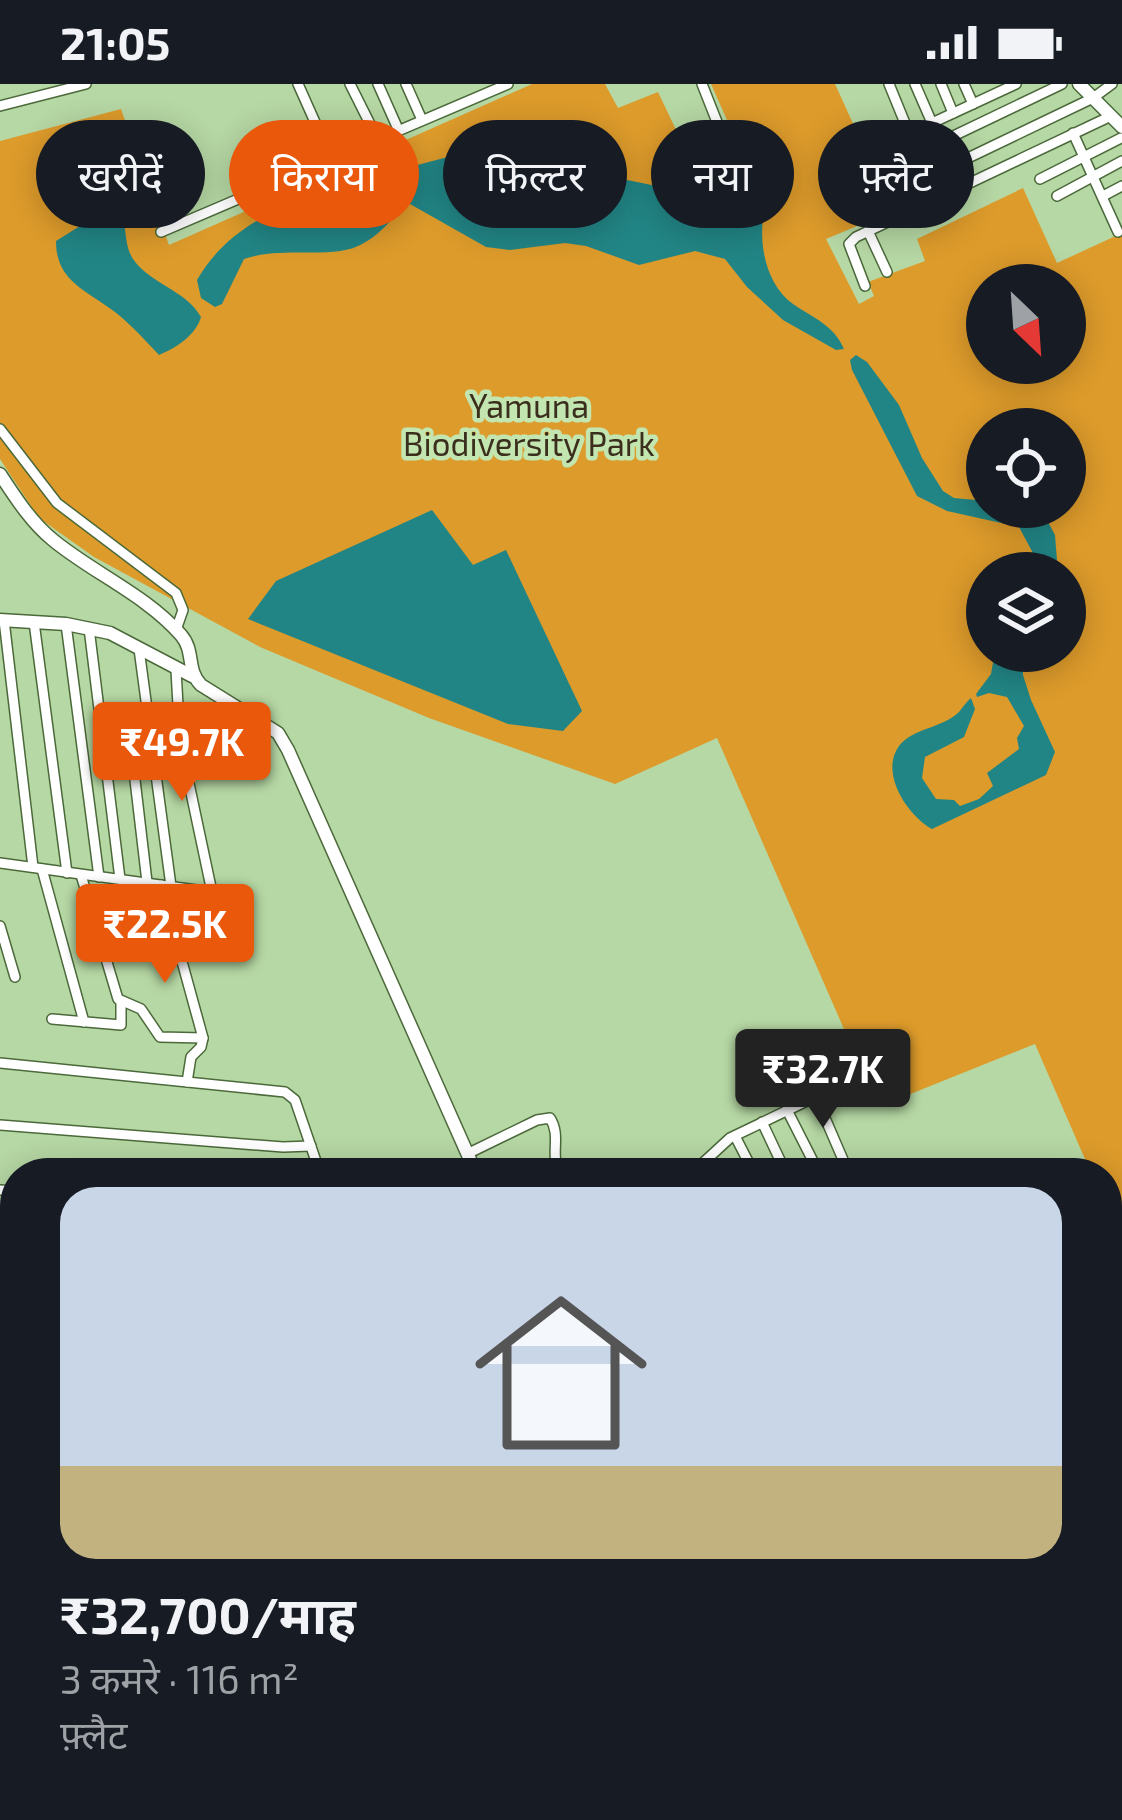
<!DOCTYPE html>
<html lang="hi">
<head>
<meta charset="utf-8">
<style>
  body { margin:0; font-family:"Exo 2","Noto Sans Devanagari",sans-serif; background:#242831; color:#f1f3f6; height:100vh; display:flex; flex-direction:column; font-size:45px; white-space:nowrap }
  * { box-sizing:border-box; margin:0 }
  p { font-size:39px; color:#9ea1a6 }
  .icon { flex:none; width:66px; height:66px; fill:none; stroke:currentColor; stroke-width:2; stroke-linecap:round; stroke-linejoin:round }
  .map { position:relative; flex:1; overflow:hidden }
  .side { position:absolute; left:0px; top:1074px; width:1122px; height:663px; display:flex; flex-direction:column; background:#171b24; border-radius:48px 48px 0 0; box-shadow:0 6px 30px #0003 }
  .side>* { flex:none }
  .guide { position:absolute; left:36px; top:36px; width:1050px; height:108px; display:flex; gap:24px }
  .needle { width:78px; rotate:155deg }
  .fabs { position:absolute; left:966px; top:180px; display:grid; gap:24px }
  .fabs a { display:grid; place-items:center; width:120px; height:120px; border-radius:50%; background:#171b24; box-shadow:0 6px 30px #0003; font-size:60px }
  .price { position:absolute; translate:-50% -102px; padding:0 27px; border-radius:12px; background:#ea580c; color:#fff; font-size:39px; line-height:78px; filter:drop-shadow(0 3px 6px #0008) }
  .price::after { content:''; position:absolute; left:50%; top:72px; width:36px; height:27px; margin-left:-18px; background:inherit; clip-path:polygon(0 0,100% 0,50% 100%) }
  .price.current { background:#222; color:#fff }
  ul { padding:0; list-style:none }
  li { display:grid; align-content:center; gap:24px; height:636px; padding:0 60px }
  li span { display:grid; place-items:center; height:372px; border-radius:36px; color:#555 }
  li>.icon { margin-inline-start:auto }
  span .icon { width:216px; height:216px; fill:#fffc; stroke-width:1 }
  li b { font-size:51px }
  .pill { padding:0 42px; border-radius:54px; background:#171b24; box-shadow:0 6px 30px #0003; font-size:42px; line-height:108px }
  .pill.current { background:#ea580c; color:#fff }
  .status { display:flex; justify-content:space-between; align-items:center; height:84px; padding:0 60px; background:#171b24; direction:ltr }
  .status svg { height:33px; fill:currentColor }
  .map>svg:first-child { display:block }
  .green { fill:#dd9b2b; fill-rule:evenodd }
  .water { fill:#228585 }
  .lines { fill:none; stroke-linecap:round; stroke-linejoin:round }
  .minor-casing { stroke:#4b693a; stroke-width:12 }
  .tertiary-casing { stroke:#4b693a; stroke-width:15 }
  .minor { stroke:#fff; stroke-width:9 }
  .tertiary { stroke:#fff; stroke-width:12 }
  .labels { text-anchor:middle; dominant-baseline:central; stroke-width:9; stroke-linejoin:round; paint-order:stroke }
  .park-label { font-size:33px; fill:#3b2e1c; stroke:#c3e6b1 }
</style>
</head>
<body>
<div class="status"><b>21:05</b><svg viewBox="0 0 49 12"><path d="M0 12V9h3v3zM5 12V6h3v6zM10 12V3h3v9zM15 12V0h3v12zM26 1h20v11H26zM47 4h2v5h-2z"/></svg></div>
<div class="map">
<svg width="1122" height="1736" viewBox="0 0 1122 1736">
  <rect width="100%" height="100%" fill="#b6d8a4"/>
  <!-- green -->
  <g class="green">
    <path d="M532,0H605L618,24L658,8L689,73L735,54L711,0H835L893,127L826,155L859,220L874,212L868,198L925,177L917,155L1023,104L1057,179L1122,149V1159L1107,1125V1089H1091L1035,960L878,1023L717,654L615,700L429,634L260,563L94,473L39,434L0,375V57L121,25L169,161ZM987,201H1065V279H987ZM987,345H1065V423H987ZM987,489H1065V567H987Z"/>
    <polygon points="1122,1462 1122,1736 717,1736 737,1722 1107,1722 1107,1473"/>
  </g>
  <!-- water -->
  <g class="water">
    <path d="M459,70L476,73L510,71L557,102L561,110L552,117C528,103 520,77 488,86L487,91C494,99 527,138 533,139C566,142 582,101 606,96C639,90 679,121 703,89L739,91L764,129C758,159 766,201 793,220C813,234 834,241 844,265L836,266L783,236L747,203L725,175L695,167L639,181L586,162L565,159L510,166L486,163L410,120C391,133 381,152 358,162C330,175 280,162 244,175L222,220L215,223L201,214L197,196C223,151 265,128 313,112L312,121L298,131L299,139C323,146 350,137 370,122L375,107L334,112L330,104L354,93L391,88Z"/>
    <path d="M112,122C131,135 121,156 133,175C150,200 186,206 201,233C196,251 176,264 159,271C143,254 127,236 108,223C81,204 56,194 56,157Z"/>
    <polygon points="856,271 867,278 899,321 922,374 943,407 954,414 987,417 987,423 1041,425 1055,451 1058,489 1032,489 1034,471 1019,443 947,427 917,412 852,286 850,276"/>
    <polygon points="432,426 473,481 506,466 582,627 563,647 508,640 248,535 276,497"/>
    <path d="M995,567H1023V591L1031,616L1055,668L1046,691L932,745C908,732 879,689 899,662C913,644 943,644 959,628C963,623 966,618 971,614L975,625L964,653L925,673L922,694L936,715L954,716L960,722L979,715L993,702L987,689L1019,665L1017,654L1024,642L1007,613L989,609L977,613L976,610L991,590Z"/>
    <polygon points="1122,1499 1122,1736 1087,1736 1066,1722 1107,1722 1107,1508"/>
    <polygon points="808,1722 1057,1722 999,1736 792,1736"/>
  </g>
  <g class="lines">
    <!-- minor casing -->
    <g class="minor-casing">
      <g id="minor">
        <polyline points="298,0 331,74"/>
        <polyline points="350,0 377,54"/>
        <polyline points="378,0 398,45"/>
        <polyline points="406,0 422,36"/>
        <polyline points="702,0 717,38"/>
        <polyline points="889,0 909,49"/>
        <polyline points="915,0 932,39"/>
        <polyline points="941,0 953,29"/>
        <polyline points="964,0 973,20"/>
        <polyline points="0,22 86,0"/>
        <polyline points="1073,49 1118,148"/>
        <polyline points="876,65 1016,0"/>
        <polyline points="922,67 1062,0"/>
        <polyline points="1040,95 1121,54"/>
        <polyline points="895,109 1093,14 1112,0"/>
        <polyline points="1057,112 1122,77"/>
        <polyline points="1103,112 1122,102"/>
        <polyline points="868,147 887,188"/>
        <polyline points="161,148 508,0"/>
        <polyline points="865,202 849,160 856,153 1111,32"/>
        <polyline points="0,345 57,419 176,509 183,526 176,546"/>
        <polyline points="4,536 33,783"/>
        <polyline points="34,538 67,789"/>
        <polyline points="66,540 99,793"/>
        <polyline points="89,544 120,795"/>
        <polyline points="139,565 171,802"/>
        <polyline points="176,586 180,657 212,808"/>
        <polyline points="133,679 147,798"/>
        <polyline points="0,779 233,811"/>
        <polyline points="42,785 84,938"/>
        <polyline points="81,791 118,915 141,925 160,953 203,954"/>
        <polyline points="161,801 203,954 201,963 191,973 187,998"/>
        <polyline points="0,842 15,893"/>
        <polyline points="52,935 121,941 121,919"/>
        <polyline points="0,979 285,1008 295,1016 320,1089"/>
        <polyline points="816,1013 844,1078 838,1089"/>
        <polyline points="787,1026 819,1089"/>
        <polyline points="762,1038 786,1089"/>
        <polyline points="0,1041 283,1063 311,1062"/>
        <polyline points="735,1052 754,1089"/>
        <path d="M467,1070L537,1036L550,1034C562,1053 549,1070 560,1089"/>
        <polyline points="692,1089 730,1054 836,1003"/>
        <polyline points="0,1106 15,1107"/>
        <polyline points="0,1156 15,1156"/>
        <polyline points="0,1206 15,1204"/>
        <polyline points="0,1215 15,1232"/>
        <polyline points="537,1736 565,1722"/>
      </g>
    </g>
    <!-- tertiary casing -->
    <g class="tertiary-casing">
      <g id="tertiary">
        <polyline points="1079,0 1122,43"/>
        <path d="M0,390C15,413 31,438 53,456C93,489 146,511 181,551C195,567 186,586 201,601L278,649L288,666L476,1089"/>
        <polyline points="0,536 66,540 110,549 192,592"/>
        <polyline points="0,1241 15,1258"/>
        <polyline points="1107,1311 1122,1311"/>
        <polyline points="1107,1451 1122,1440"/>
        <polyline points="427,1722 440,1736"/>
        <polyline points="690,1736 711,1722"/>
      </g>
    </g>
    <!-- minor -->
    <use href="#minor" class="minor"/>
    <!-- tertiary -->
    <use href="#tertiary" class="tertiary"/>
  </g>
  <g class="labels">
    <!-- park labels -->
    <g class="park-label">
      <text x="529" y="321">Yamuna<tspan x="529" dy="38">Biodiversity Park</tspan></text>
    </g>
  </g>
</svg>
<div class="fabs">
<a><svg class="needle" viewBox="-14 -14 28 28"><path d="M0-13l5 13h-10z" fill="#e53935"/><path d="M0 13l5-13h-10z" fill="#9ea1a6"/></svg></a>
<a><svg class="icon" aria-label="locate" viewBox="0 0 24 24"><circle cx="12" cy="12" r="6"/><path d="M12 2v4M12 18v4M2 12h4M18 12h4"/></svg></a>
<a><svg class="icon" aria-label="layers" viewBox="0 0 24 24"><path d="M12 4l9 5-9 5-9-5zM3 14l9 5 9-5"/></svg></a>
</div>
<b class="price" style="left:182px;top:720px">₹49.7K</b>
<b class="price" style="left:165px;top:902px">₹22.5K</b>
<b class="price current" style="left:823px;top:1047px">₹32.7K</b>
<div class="guide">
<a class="pill">खरीदें</a>
<a class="pill current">किराया</a>
<a class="pill">फ़िल्टर</a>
<a class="pill">नया</a>
<a class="pill">फ़्लैट</a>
</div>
<section class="side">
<ul>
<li><span style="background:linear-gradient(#c9d6e8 75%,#c2b280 0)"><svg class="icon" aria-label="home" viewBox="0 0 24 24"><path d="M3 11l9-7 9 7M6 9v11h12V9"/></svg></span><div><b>₹32,700/माह</b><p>3 कमरे · 116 m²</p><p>फ़्लैट</p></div></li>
</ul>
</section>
</div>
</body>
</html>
